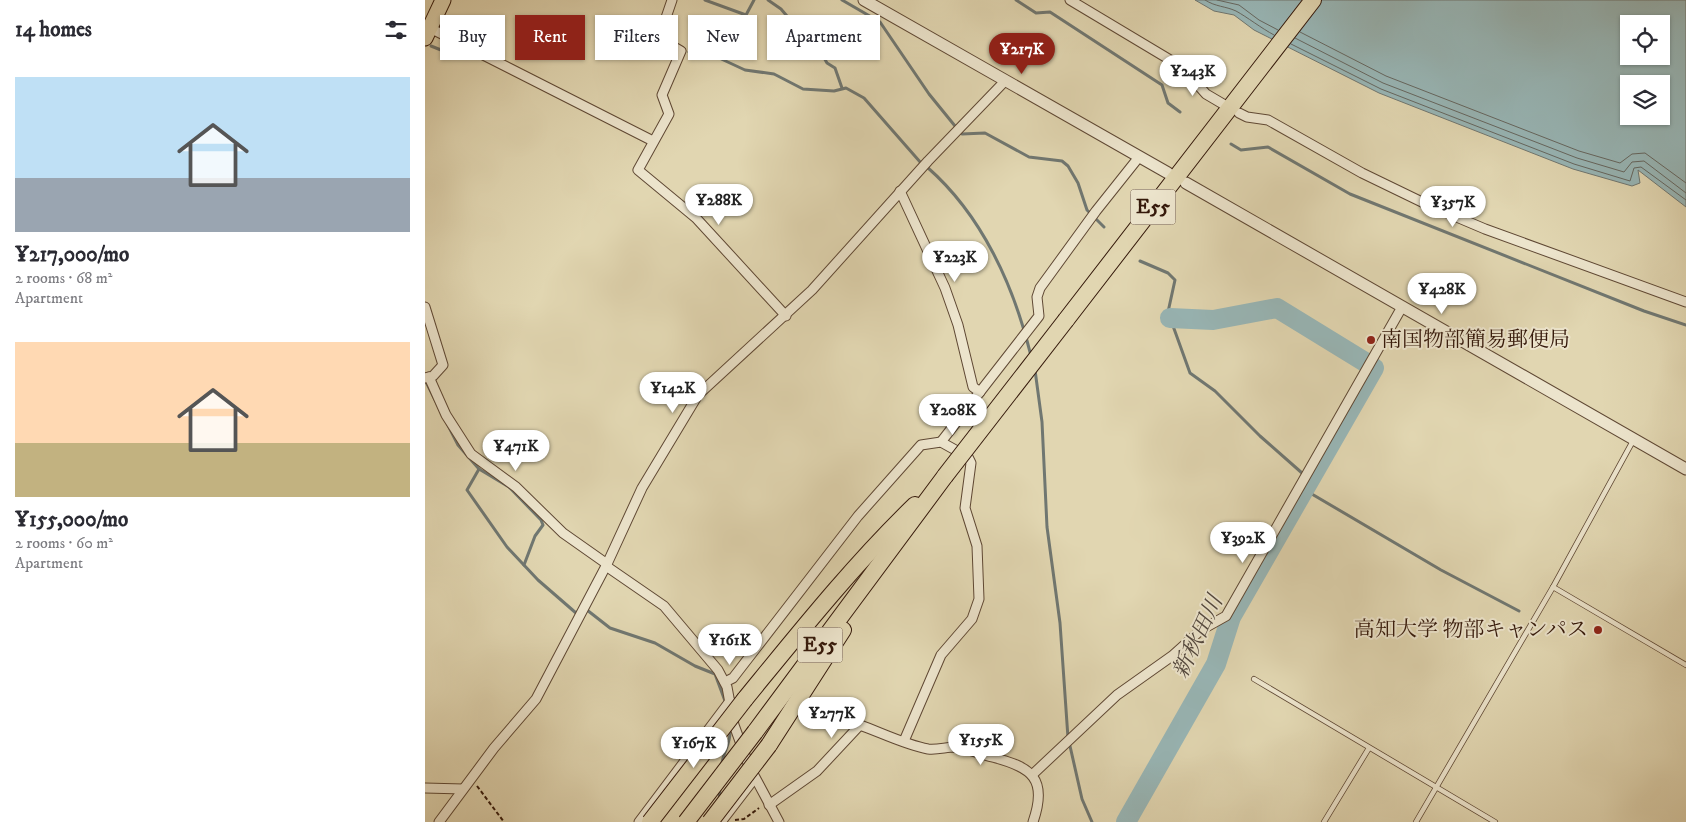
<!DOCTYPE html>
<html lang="en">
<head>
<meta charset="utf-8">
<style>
  body { margin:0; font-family:"IM FELL DW Pica","Noto Serif JP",serif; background:#f2f2f3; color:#2b2b33; height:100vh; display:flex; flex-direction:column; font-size:19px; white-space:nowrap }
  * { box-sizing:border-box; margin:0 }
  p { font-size:16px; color:#7c7c81 }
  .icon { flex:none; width:28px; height:28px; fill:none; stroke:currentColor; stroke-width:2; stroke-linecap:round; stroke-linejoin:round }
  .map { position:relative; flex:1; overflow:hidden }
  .panel { display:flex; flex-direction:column; background:#fff; width:425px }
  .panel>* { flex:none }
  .top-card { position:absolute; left:15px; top:15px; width:475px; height:45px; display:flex; gap:10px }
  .controls { position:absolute; left:1195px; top:15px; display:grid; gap:10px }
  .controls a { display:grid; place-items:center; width:50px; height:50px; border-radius:0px; background:#fff; box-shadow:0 1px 4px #0004; font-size:25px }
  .price { position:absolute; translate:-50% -42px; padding:0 11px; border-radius:18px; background:#fff; color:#222; font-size:16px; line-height:32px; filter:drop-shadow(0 1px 2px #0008) }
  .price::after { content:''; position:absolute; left:50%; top:30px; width:15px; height:11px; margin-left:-8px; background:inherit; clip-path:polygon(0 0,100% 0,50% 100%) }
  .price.on { background:#8f2418; color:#fff }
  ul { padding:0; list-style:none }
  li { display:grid; align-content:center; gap:10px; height:265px; padding:0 15px }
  li span { display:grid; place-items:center; height:155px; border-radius:0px; color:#555 }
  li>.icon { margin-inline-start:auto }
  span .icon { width:90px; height:90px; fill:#fffc; stroke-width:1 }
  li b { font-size:21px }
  h2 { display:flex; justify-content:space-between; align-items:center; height:60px; padding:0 15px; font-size:21px }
  .chip { padding:0 18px; border-radius:0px; background:#fff; box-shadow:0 1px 4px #0004; font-size:18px; line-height:45px }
  .chip.on { background:#8f2418; color:#fff }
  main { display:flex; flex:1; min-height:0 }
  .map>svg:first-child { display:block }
  .water { fill:#98b6b6; stroke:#707771; fill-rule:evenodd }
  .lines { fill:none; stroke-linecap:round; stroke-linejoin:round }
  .shore { stroke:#666760; stroke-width:1 }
  .stream { stroke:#707771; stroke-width:3 }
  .river { stroke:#98b6b6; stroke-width:20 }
  .service-casing { stroke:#5f4834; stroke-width:6 }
  .minor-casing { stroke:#5f4834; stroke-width:11 }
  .tertiary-casing { stroke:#5f4834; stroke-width:13 }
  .trunk-casing { stroke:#34180a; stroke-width:17 }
  .motorway-casing { stroke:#34180a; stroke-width:18 }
  .path { stroke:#34180a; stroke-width:2; stroke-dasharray:4 2.5; stroke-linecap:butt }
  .service { stroke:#ece4cc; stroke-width:4.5 }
  .minor { stroke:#ece4cc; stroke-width:9 }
  .tertiary { stroke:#ece4cc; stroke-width:11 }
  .trunk { stroke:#e1d6b1; stroke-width:15 }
  .motorway { stroke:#e1d6b1; stroke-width:16 }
  .motorway-bridge-casing { stroke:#34180a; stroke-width:18; stroke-linecap:butt }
  .motorway-bridge { stroke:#e1d6b1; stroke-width:16 }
  .poi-dot { fill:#8f2418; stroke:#ece4cc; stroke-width:2 }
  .labels { text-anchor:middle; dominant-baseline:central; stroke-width:4; stroke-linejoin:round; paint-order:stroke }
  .shield { fill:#ece4cc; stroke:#6b5544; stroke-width:1 }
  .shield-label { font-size:20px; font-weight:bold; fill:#34180a }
  .poi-label { font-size:21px; fill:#34180a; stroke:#ece4cc; text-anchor:start }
  .water-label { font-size:22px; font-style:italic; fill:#52473e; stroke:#ece4cc }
</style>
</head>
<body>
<main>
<section class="panel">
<h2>14 homes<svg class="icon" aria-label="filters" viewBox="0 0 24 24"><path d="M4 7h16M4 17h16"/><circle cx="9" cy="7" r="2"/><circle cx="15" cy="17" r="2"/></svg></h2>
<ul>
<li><span style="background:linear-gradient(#bfe0f5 65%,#9aa5b1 0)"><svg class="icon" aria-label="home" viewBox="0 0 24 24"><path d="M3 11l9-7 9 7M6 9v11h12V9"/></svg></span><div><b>¥217,000/mo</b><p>2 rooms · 68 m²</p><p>Apartment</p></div></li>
<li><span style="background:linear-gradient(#ffd9b3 65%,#c2b280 0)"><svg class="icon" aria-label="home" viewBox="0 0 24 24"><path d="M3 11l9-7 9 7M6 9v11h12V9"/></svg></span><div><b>¥155,000/mo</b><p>2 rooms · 60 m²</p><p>Apartment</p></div></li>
</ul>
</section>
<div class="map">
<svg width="1261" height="822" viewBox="0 0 1261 822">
  <rect width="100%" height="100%" fill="#e1d6b1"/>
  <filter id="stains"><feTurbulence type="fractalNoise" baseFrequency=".004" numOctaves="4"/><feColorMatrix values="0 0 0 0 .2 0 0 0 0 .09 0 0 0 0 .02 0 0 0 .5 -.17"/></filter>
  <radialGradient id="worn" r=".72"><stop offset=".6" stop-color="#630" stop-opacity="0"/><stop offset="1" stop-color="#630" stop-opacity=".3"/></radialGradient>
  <!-- water -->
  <path class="water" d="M770,0H1261V207L1213,170L1215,183L1207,186L1148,169L954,93L829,30L809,15L789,11ZM1204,24H1236V56H1204ZM1204,84H1236V116H1204Z"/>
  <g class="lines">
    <!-- shore -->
    <g class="shore">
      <path d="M780,0C791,7 800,6 811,11C822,17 836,28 849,35"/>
      <polyline points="792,0 814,5 834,20 853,30"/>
      <polyline points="875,32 961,76 1154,151 1195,163 1207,154 1220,153 1261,183"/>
      <polyline points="870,38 958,83 1152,158 1199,172 1207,162 1219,161 1261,193"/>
      <polyline points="866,44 956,89 1149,164 1205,181 1209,168 1216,167 1261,200"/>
    </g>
    <!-- stream -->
    <g class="stream">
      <polyline points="280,0 321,15 329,0"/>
      <polyline points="343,0 356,9 378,35 386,35 402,63 410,68 417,88"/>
      <polyline points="417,0 455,22 504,94 530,126"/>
      <polyline points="591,0 611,13 625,12 737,85 743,103 755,112"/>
      <polyline points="6,46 16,50 27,49"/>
      <polyline points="264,52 279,57 292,57 320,70 349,74 378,89 409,91 421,88 439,98 496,163"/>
      <polyline points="536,132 537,134 560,133 604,157 637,161 643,166 653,183 662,210 679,227"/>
      <polyline points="806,144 816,150 843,147 925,194 1219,311 1261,325"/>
      <path d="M502,167C557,215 589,286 606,356"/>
      <polyline points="715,261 743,273 750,280 743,312 765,373 790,391 835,436 877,473"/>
      <polyline points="610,370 617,422 622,527 635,623 643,738"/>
      <polyline points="1,382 33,445 54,469 42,490 82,547 113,580 151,613 152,612"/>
      <polyline points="54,469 84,487 116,520 118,525 110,536 99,565"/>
      <polyline points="880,490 1016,570 1094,611"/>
      <polyline points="162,610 185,628 230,643 270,666 290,674 300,701"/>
      <polyline points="645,746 657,799 667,822"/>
      <path d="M297,764C298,751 306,744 305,730"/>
      <polyline points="294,801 295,788"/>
    </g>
    <!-- river -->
    <g class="river">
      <polyline points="745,318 788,320 852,308 940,362"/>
      <polyline points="701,822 791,664 806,617 949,368"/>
    </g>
    <!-- service casing -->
    <g class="service-casing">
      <g id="service">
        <polyline points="1128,587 1209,439"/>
        <polyline points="829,679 1070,822"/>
        <polyline points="899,822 944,748"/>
        <polyline points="991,822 1128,587 1261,665"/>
      </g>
    </g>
    <!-- minor casing -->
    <g class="minor-casing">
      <g id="minor">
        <polyline points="247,0 234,38 256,51 237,95 244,114 213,170 271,218 361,316"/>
        <polyline points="645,0 757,67 781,94 798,104"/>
        <polyline points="5,28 228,141"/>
        <polyline points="814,113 822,117 843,120 937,173 1001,204 1060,229 1261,302"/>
        <polyline points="475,191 520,288 533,325 548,387 555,392"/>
        <polyline points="0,307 18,365 8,376 0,378"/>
        <polyline points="4,377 21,415 46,454 91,487 138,533 182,564"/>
        <polyline points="516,442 614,316 612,297 615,288 671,211 714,157"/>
        <polyline points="181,566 239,606 293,670 302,687 309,725 324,766 354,822"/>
        <polyline points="300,682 308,678 433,516 496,445 516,442 543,457 546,463 540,508 552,546 554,599 547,619 516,655 479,741"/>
        <polyline points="607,775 692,695 747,656 776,630 801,616 977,307"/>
        <polyline points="0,788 38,789"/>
        <path d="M344,805L392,771L435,725C457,733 481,745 503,749C513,750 521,747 530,747C542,748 555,754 567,757C607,767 623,779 608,822"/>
        <polyline points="14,822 69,748 111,699 182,564 217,488 273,395 387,290 503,161 580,81"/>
        <polyline points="214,822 305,701"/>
        <polyline points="296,822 329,779"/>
      </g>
    </g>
    <!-- tertiary casing -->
    <g class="tertiary-casing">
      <g id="tertiary">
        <polyline points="439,0 743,173"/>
        <polyline points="761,183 1261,469"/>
      </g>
    </g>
    <!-- trunk casing -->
    <g class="trunk-casing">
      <polyline id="trunk" points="0,38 18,0"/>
    </g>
    <!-- motorway casing -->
    <g class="motorway-casing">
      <g id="motorway">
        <polyline points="641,320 888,0"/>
        <path d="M320,699C374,633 429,564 490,505"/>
        <polyline points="330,732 520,476"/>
        <polyline points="344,745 418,630"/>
      </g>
    </g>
    <!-- path -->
    <g class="path">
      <polyline points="52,786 79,822"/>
      <polyline points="310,820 319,819 334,808"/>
    </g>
    <!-- service -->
    <use href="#service" class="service"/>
    <!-- minor -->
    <use href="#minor" class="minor"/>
    <!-- tertiary -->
    <use href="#tertiary" class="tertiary"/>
    <!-- trunk -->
    <use href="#trunk" class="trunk"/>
    <!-- motorway -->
    <use href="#motorway" class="motorway"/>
    <!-- motorway-bridge casing -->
    <g class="motorway-bridge-casing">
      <g id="motorway-bridge">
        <polyline points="520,476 641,320"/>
        <polyline points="225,822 320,699"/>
        <polyline points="261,822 330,732"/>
        <polyline points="285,822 344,745"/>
      </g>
    </g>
    <!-- motorway-bridge -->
    <use href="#motorway-bridge" class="motorway-bridge"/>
  </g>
  <!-- markers -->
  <g class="poi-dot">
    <circle cx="946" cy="340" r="5"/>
    <circle cx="1173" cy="630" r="5"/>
  </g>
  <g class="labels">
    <!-- shield labels -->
    <g class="shield">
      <rect x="705.5" y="189.5" width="45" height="35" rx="4"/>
      <rect x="372.5" y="627.5" width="45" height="35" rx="4"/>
    </g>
    <g class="shield-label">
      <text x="728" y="207">E55</text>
      <text x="395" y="645">E55</text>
    </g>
    <!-- poi labels -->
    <g class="poi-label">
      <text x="956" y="340">南国物部簡易郵便局</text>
      <text x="1163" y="630" text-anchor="end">高知大学 物部キャンパス</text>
    </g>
    <!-- water labels -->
    <g class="water-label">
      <text transform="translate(773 637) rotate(-65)">新秋田川</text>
    </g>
  </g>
  <rect width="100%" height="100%" filter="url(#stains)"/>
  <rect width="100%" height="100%" fill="url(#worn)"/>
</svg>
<div class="controls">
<a><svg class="icon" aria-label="locate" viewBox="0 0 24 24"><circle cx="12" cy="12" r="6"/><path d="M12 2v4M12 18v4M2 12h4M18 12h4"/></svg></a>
<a><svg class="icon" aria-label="layers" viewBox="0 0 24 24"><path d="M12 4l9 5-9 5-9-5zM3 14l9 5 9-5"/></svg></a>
</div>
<b class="price on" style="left:597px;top:75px">¥217K</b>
<b class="price" style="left:768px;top:97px">¥243K</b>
<b class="price" style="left:294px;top:226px">¥288K</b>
<b class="price" style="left:1028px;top:228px">¥357K</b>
<b class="price" style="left:530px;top:283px">¥223K</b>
<b class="price" style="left:1017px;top:315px">¥428K</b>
<b class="price" style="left:248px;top:414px">¥142K</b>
<b class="price" style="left:528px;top:436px">¥208K</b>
<b class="price" style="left:91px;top:472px">¥471K</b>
<b class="price" style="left:818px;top:564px">¥392K</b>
<b class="price" style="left:305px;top:666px">¥161K</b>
<b class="price" style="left:407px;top:739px">¥277K</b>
<b class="price" style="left:556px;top:766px">¥155K</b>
<b class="price" style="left:269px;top:769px">¥167K</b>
<div class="top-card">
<a class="chip">Buy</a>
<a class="chip on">Rent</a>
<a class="chip">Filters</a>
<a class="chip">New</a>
<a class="chip">Apartment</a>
</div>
</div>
</main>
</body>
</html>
